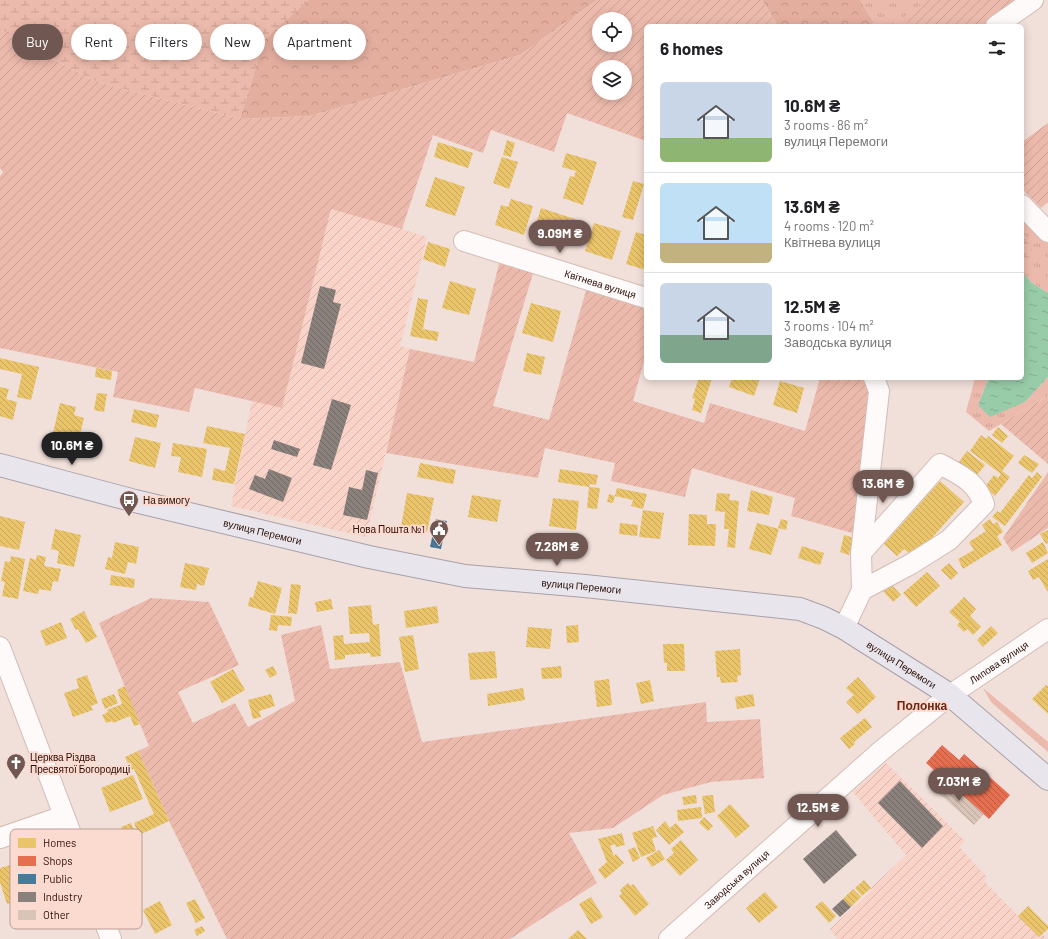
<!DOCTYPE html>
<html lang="en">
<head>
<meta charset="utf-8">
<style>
  body { margin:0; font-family:Barlow,sans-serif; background:#f6f6f6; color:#202124; height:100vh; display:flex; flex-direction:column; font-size:15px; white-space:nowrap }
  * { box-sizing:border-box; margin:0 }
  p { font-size:13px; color:#757577 }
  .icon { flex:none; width:22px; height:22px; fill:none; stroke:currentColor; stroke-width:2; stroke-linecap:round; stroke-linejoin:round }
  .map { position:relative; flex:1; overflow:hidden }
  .drawer { position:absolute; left:644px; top:24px; width:380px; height:356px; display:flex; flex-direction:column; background:#fff; border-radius:6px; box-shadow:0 2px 10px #0003 }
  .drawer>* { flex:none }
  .top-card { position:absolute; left:12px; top:24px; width:380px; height:36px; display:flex; gap:8px }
  .buttons { position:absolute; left:592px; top:12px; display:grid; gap:8px }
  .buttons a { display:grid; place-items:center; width:40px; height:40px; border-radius:50%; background:#fff; box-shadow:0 2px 10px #0003; font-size:20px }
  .price { position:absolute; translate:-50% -34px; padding:0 9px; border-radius:14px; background:#705751; color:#fff; font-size:13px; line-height:26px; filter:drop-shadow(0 1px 2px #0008) }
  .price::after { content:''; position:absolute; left:50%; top:24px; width:12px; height:9px; margin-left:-6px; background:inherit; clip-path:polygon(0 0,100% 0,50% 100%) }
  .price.on { background:#222; color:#fff }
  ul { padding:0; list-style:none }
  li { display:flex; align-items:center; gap:12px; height:100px; padding:0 16px }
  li+li { border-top:1px solid #e0e0e0 }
  li span { display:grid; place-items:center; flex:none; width:112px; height:80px; border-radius:6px; color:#555 }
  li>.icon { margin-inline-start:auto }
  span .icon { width:48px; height:48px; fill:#fffc; stroke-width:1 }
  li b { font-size:17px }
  h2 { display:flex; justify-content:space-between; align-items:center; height:48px; padding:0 16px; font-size:17px }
  .pill { padding:0 14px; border-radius:18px; background:#fff; box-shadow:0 2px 10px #0003; font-size:14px; line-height:36px }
  .pill.on { background:#705751; color:#fff }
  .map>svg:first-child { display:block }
  .industrial { fill:url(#industrial-furrows) }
  .grass { fill:url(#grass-tufts) }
  .forest { fill:url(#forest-crowns) }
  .wetland { fill:url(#wetland-marsh) }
  .garden { fill:url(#garden-furrows); fill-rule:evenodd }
  .water { fill:url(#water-ripples) }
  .homes { fill:url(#homes-back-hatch) }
  .shops { fill:url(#shops-back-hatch) }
  .public { fill:url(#public-back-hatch) }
  .industry { fill:url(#industry-back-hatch) }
  .building { fill:url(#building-back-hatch) }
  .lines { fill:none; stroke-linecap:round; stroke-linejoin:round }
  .minor-casing { stroke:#d3bdb6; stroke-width:22 }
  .major-casing { stroke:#a8a0a8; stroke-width:24 }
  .minor { stroke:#fdfaf9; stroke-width:20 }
  .major { stroke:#e8e6ec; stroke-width:22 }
  .labels { text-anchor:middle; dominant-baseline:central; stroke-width:4; stroke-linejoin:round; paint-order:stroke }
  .street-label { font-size:10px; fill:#2a0e07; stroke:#fbdad0 }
  .poi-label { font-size:10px; fill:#2a0e07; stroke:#fbdad0; text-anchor:start }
  .quarter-label { font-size:12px; font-weight:bold; fill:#6a2917; stroke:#fbdad0 }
  .key { fill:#fbdad0; stroke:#bc9d94; stroke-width:1 }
  .key-label { font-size:11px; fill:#2a0e07 }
</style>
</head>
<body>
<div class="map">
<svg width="1048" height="939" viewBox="0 0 1048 939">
  <defs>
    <pattern id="industrial-furrows" width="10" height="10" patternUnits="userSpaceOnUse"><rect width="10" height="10" fill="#f9d3c8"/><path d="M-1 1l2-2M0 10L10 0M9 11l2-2" fill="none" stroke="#d6b4aa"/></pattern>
    <pattern id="grass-tufts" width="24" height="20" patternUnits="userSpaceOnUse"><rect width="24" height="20" fill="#ecbaac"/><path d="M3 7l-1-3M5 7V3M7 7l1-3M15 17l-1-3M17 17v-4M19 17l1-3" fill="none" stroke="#cb9f92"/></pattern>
    <pattern id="forest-crowns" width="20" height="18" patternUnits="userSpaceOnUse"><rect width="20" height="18" fill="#e4ae9f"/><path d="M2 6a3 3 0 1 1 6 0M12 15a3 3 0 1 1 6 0" fill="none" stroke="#c49487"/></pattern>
    <pattern id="wetland-marsh" width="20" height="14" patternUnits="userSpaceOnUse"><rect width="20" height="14" fill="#ecbaac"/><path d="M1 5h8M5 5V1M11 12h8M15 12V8" fill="none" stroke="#cb9f92"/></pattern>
    <pattern id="garden-furrows" width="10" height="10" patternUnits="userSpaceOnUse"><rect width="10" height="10" fill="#ecbaac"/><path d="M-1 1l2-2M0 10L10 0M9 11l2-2" fill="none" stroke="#cb9f92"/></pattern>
    <pattern id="water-ripples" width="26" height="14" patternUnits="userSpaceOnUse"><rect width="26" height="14" fill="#98cba8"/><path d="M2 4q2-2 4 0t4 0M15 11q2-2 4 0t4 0" fill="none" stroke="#83ad8f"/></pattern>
    <pattern id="homes-back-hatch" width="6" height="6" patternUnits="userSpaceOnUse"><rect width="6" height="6" fill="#e9c46a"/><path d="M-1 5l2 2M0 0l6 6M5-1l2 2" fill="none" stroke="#c8a75a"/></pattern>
    <pattern id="shops-back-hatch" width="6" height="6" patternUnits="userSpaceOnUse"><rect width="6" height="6" fill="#e76f51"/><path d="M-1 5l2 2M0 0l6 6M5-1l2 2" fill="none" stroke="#bb5a41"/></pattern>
    <pattern id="public-back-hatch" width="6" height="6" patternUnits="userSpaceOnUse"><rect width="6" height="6" fill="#457b9d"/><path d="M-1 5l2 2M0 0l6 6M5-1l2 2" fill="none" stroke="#3a637e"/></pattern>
    <pattern id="industry-back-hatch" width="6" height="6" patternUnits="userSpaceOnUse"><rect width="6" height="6" fill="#8a817c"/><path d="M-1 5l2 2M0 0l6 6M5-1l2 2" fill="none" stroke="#716864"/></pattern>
    <pattern id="building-back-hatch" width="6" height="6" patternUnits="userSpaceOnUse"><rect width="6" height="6" fill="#d9c4b8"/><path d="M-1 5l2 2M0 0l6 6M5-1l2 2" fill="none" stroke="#baa79d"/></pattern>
  </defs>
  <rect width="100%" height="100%" fill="#f1dfda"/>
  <!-- industrial -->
  <g class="industrial">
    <polygon points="331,208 427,237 400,346 410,349 366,537 231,506 252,400 282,408"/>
    <polygon points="886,763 965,841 959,847 987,877 984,881 1039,937 1042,934 1047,939 837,939 830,929 872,890 871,888 906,855 853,792"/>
  </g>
  <!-- grass -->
  <g class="grass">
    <polygon points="860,0 1020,0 985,26 869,26 874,23"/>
    <polygon points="1022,212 1048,239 1048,293 1032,283 1022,272"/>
    <polygon points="1048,377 1048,396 989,431 966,412 975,378 989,378 978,405 1025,402"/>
    <polygon points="983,688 1048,742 1048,752 991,702"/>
  </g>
  <!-- forest -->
  <g class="forest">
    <polygon points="308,0 597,0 520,55 310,116 240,119 264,40"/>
    <polygon points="762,0 860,0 874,23 869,26 778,26"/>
  </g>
  <!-- wetland -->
  <g class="wetland">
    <polygon points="0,0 308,0 264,40 240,119 97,82 13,38 0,29"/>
    <polygon points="1022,230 1036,258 1022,257"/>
  </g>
  <!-- garden -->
  <g class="garden">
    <path d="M597,0H762L778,26H646V141L567,113L554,152L491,130L483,153L433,135L402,229L331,209L282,408L195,388L189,412L113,397L118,372L0,348V176L3,172L0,168V29L13,38L97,82L240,119L310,116L520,55ZM599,19H625V45H599ZM599,67H625V93H599Z"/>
    <polygon points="927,0 1014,0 978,26 910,26 904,17"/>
    <polygon points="1048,123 1048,202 1041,208 1022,189 1022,142"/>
    <polygon points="500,260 534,270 493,406 549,420 587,287 646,306 646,354 633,401 704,423 710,403 805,431 820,378 864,378 867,381 872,392 856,534 791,516 795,498 692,468 685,497 611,481 615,463 545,448 538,478 386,453 410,349 474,362"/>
    <polygon points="1048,396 1048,464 1001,424"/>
    <polygon points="1048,472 1048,528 1012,552 1003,538"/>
    <polygon points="151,598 209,602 239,665 178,692 193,723 235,703 248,727 295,701 281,635 321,625 330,669 400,662 422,742 706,702 707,722 760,719 764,778 711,782 663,795 613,828 569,833 597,883 510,939 227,939 169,821 138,751 149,746 99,623"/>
  </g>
  <!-- water -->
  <polygon class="water" points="1022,272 1032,283 1048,293 1048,377 1025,402 990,417 978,405 989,378 1022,378"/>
  <!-- homes -->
  <g class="homes">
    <polygon points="507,140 515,143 511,157 503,155"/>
    <polygon points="438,142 473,153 468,168 434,157"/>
    <polygon points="566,153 597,162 583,205 563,198 570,176 574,177 576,171 562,167"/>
    <polygon points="502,157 518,162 509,189 493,183"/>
    <polygon points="435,177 465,187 455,216 425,206"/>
    <polygon points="633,181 644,184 633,220 622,217"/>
    <polygon points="511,199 533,206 524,235 495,225 501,205 508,207"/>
    <polygon points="541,208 578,220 569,246 557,243 556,245 532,238"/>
    <polygon points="594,223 621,231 612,260 585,251"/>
    <polygon points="636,232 646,235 646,270 626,264"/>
    <polygon points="428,242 450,249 445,267 423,259"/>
    <polygon points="450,281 476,289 469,315 442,308"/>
    <polygon points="418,298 428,300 423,329 439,332 437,341 410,336"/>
    <polygon points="531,303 561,311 553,342 522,333"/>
    <polygon points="527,353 545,357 541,375 523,371"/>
    <polygon points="0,358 39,367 31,400 17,397 22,374 0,369"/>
    <polygon points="96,368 112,371 111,380 95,377"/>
    <polygon points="699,378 712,378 701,413 692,410 695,399 692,398"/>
    <polygon points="732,378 760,378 754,396 729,387"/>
    <polygon points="780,381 804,388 797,413 773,405"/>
    <polygon points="0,387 9,389 6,399 17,402 13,420 0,416"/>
    <polygon points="97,393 107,394 104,412 94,410"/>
    <polygon points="60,403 76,407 74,415 84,418 79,439 53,433"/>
    <polygon points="134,409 159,415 156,428 131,422"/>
    <polygon points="207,426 245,434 234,484 212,480 214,468 225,471 230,448 203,443"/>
    <polygon points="998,427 1008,436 1002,443 992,435"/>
    <polygon points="981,435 986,439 988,436 1014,456 1002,471 1010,477 995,496 985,487 994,475 998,478 1001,474 970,451"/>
    <polygon points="135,437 161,443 155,468 129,461"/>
    <polygon points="173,443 207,449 202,477 178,472 181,457 171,456"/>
    <polygon points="967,451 985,465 974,479 956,466"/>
    <polygon points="1024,455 1039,464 1032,473 1018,463"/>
    <polygon points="420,463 456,470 453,484 417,477"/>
    <polygon points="560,469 598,475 596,485 590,484 589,487 558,482"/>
    <polygon points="1037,472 1042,477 1005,526 992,517 997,511 1000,513 1029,475 1032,478"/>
    <polygon points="940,481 964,502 914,558 904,549 897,556 884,544"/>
    <polygon points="589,487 600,488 597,509 587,508"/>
    <polygon points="617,488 647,494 643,509 631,506 633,500 615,496"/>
    <polygon points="751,490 773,497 769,515 747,511"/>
    <polygon points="407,493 434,498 427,532 401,527"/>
    <polygon points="717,493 730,494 729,500 739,501 735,548 727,547 729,529 724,529 725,512 715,511"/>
    <polygon points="609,494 615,496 613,503 607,502"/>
    <polygon points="472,495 501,500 497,522 468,517"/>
    <polygon points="553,498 579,501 576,530 549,526"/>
    <polygon points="643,510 664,513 660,539 639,537"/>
    <polygon points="689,514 707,515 707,524 716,524 715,546 688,545"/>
    <polygon points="0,516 25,522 19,550 0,546"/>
    <polygon points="781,519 788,521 786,530 778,528"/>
    <polygon points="990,519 993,524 997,522 1003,532 997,536 1002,545 963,569 958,559 974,550 969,542 986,531 982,525"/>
    <polygon points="620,523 638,525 637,536 619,534"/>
    <polygon points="757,523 779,529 771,555 749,549"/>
    <polygon points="55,529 81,535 74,567 57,563 59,551 51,549"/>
    <polygon points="1048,530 1048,543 1046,544 1040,534"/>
    <polygon points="844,535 854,538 849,555 840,552"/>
    <polygon points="115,542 139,547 136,564 128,562 125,574 105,569 108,557 112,558"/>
    <polygon points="1043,542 1048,553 1032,563 1026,553"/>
    <polygon points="802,546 824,553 820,565 798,558"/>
    <polygon points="37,555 46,557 44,566 61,569 58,582 53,581 51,591 39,589 38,594 23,591 30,558 36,560"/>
    <polygon points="11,556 25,559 18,599 2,596 5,582 1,581 5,561 10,562"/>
    <polygon points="1048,559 1048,591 1047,591 1039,577 1033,580 1028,571"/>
    <polygon points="185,563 209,568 204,586 197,584 196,590 180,587"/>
    <polygon points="949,563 958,573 951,580 941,570"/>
    <polygon points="927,572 940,586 916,607 903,593"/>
    <polygon points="111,575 135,579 134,588 110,585"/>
    <polygon points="258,581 282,588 275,614 248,606 250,597 253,598"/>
    <polygon points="291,584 301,585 297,614 288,613"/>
    <polygon points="891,584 901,595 893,602 883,591"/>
    <polygon points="964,597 976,609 970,616 981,627 973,635 967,629 964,632 957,625 960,622 949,612"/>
    <polygon points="331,599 333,609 317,612 315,602"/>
    <polygon points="371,605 373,625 379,624 381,656 371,657 370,653 345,655 345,659 335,660 333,636 343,635 344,644 370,642 369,633 350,634 348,607"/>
    <polygon points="437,606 439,623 406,628 404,611"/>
    <polygon points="84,611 97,637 86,643 78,629 76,630 70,619"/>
    <polygon points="271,615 292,617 291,626 278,625 277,631 269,630"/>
    <polygon points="61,622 67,638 46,646 40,631"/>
    <polygon points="578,625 579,642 567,643 566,626"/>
    <polygon points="991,626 998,633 983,647 977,640"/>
    <polygon points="528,627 552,629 550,649 526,647"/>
    <polygon points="413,635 419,669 405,672 399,637"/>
    <polygon points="663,644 684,644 685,671 667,671 667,663 664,663"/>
    <polygon points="740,649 741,675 737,676 738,682 721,683 720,677 717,677 715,651"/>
    <polygon points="495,651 497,678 470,680 468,653"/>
    <polygon points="273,666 277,674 270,678 265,670"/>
    <polygon points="561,666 562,678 542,679 541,668"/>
    <polygon points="233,669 245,690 222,703 210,682"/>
    <polygon points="87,675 98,703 91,706 93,710 73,717 64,693 79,688 76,679"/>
    <polygon points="858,677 876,697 858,714 846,702 854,695 846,688"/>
    <polygon points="609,679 612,705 597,707 594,681"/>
    <polygon points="650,680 654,701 641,704 636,683"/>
    <polygon points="1046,685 1048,686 1048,714 1032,699"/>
    <polygon points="125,686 140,724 134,726 130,716 113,723 112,721 106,723 102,715 108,712 107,710 122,704 117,690"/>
    <polygon points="523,688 525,700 488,706 487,694"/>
    <polygon points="114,694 118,703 105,709 101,699"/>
    <polygon points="271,694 275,706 259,711 261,717 253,719 248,700"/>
    <polygon points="753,694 755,706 737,709 735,697"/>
    <polygon points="865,718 872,727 854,742 855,744 849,749 840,738"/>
    <polygon points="138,751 169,821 139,835 134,823 154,814 134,769 131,770 125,757"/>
    <polygon points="133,775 143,799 110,812 101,788"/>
    <polygon points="696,795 697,803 684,805 682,797"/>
    <polygon points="713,795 715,812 705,814 702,796"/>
    <polygon points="730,804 750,826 736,838 717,816"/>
    <polygon points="701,807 702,818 678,821 677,810"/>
    <polygon points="704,817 713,826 708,831 699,823"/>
    <polygon points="665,821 670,828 676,823 684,832 669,845 656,830"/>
    <polygon points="131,823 138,839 128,844 121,827"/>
    <polygon points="653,826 657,837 652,838 656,851 641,857 632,833"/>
    <polygon points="622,833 625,845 616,847 615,844 610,846 614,856 616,854 624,863 605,879 598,870 607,862 598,839"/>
    <polygon points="681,840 698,860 680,876 666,860 674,853 671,849"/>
    <polygon points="635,847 640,858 633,862 628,850"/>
    <polygon points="659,850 665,859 652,867 646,858"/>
    <polygon points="18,863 25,884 31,883 35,895 7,904 0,882 0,868"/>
    <polygon points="864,880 871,888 862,896 855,888"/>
    <polygon points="628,883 631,886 633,884 649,904 635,916 619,896 622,893 620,890"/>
    <polygon points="853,889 861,897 851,907 843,899"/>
    <polygon points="765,892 778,907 759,923 746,908"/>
    <polygon points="591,897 603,917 591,924 579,904"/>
    <polygon points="195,899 205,918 196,923 186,903"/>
    <polygon points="160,901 172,925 155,934 143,910"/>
    <polygon points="822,901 836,916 829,923 815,907"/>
    <polygon points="1028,906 1048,926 1048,929 1039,937 1018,916"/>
    <polygon points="202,926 205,931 197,936 194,930"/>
    <polygon points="578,930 587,939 568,939"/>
  </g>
  <!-- shops -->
  <polygon class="shops" points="942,745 959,760 964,754 1010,795 989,819 926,763"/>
  <!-- public -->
  <polygon class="public" points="436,519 447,521 441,549 430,547"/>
  <!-- industry -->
  <g class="industry">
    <polygon points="320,286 336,290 333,302 341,304 324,369 301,363"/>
    <polygon points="332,399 351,405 331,470 313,465"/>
    <polygon points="274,440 300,449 297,457 271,449"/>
    <polygon points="269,469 292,478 283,502 249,489 255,475 265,479"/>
    <polygon points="366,470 378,473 367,520 343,515 349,487 362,490"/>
    <polygon points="900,781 943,826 922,848 878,803"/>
    <polygon points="836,830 857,855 824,884 803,859"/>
    <polygon points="843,899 851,907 840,917 832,909"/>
  </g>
  <!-- building -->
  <polygon class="building" points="943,778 984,814 974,825 934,789"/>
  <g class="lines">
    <!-- minor casing -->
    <g class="minor-casing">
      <g id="minor">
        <polyline points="996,26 1033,0"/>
        <polyline points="1022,205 1048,232"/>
        <path id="s1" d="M464,241L646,298"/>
        <path d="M861,553L940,464C960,475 976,481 984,504L949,540L911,564L862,590"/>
        <polyline points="844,628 862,590 861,553 879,391 874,378"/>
        <polyline points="0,647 111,939"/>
        <polyline points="0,838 64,816"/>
        <path id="s2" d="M669,939L882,750L950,695L1048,629"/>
      </g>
    </g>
    <!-- major casing -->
    <g class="major-casing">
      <g id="major">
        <path id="s3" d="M0,465L135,501L369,557L465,576L585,586L800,609L824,618L844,628L950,695L1048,779"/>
      </g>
    </g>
    <!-- minor -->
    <use href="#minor" class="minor"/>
    <!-- major -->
    <use href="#major" class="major"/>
  </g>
  <!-- icons -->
  <defs>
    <g id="bus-pin" transform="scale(1)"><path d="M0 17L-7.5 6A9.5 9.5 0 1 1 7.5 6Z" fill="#705751" stroke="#fbdad0"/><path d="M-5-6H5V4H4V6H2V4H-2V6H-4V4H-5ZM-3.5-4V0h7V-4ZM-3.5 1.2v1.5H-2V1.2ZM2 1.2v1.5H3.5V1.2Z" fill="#fff"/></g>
    <g id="civic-pin" transform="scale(1)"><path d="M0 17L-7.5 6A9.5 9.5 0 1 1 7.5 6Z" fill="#705751" stroke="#fbdad0"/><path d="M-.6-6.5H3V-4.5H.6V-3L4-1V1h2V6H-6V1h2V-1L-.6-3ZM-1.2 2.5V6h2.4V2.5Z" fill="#fff"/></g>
    <g id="church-pin" transform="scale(1)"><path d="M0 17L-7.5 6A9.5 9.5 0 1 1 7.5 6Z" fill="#705751" stroke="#fbdad0"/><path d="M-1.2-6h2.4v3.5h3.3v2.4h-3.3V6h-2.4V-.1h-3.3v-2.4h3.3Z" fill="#fff"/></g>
  </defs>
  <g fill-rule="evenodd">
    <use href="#bus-pin" x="129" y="500"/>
    <use href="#civic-pin" x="439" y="529"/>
    <use href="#church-pin" x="16" y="763"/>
  </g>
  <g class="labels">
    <!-- street labels -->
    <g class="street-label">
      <text stroke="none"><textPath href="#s1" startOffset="143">Квітнева вулиця</textPath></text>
      <text stroke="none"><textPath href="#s3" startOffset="271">вулиця Перемоги</textPath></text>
      <text stroke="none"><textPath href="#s3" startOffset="595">вулиця Перемоги</textPath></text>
      <text stroke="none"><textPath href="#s2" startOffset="431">Липова вулиця</textPath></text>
      <text stroke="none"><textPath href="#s3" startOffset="931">вулиця Перемоги</textPath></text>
      <text stroke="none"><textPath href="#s2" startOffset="90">Заводська вулиця</textPath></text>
    </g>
    <!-- poi labels -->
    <g class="poi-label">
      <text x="143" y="500">На вимогу</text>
      <text x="425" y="529" text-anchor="end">Нова Пошта №1</text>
      <text x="30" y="757">Церква Різдва<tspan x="30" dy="12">Пресвятої Богородиці</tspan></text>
    </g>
    <!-- quarter labels -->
    <g class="quarter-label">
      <text x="922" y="705">Полонка</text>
    </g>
  </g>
  <!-- legend -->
  <rect x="10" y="829" width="132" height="100" rx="6" class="key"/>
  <rect x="18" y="838" width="18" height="10" fill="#e9c46a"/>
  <rect x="18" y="856" width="18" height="10" fill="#e76f51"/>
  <rect x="18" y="874" width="18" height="10" fill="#457b9d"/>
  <rect x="18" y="892" width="18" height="10" fill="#8a817c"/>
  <rect x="18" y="910" width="18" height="10" fill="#d9c4b8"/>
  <g class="key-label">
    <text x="43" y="847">Homes</text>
    <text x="43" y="865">Shops</text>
    <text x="43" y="883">Public</text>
    <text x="43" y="901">Industry</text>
    <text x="43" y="919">Other</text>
  </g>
</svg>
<div class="buttons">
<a><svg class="icon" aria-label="locate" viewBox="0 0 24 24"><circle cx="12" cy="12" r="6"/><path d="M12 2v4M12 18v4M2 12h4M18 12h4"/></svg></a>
<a><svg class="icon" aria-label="layers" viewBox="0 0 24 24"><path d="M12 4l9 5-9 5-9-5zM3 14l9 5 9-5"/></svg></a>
</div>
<b class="price" style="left:560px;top:254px">9.09M ₴</b>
<b class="price on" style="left:72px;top:466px">10.6M ₴</b>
<b class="price" style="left:883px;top:504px">13.6M ₴</b>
<b class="price" style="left:557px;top:567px">7.28M ₴</b>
<b class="price" style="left:959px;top:802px">7.03M ₴</b>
<b class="price" style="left:818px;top:828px">12.5M ₴</b>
<div class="top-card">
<a class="pill on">Buy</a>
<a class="pill">Rent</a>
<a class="pill">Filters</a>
<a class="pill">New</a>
<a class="pill">Apartment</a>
</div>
<section class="drawer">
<h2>6 homes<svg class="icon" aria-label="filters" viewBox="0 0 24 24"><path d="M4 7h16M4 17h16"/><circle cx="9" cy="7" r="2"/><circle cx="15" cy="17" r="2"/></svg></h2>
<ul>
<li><span style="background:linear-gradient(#c9d6e8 70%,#8fb573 0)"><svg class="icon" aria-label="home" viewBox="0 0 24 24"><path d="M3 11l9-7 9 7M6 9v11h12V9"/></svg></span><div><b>10.6M ₴</b><p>3 rooms · 86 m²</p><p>вулиця Перемоги</p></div></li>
<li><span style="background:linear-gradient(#bfe0f5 75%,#c2b280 0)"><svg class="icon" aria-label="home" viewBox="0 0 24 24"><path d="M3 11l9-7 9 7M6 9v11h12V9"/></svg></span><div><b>13.6M ₴</b><p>4 rooms · 120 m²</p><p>Квітнева вулиця</p></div></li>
<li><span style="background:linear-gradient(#c9d6e8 65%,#7fa58c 0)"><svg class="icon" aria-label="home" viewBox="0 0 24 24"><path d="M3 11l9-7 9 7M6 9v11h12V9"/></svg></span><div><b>12.5M ₴</b><p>3 rooms · 104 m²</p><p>Заводська вулиця</p></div></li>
</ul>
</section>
</div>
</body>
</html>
